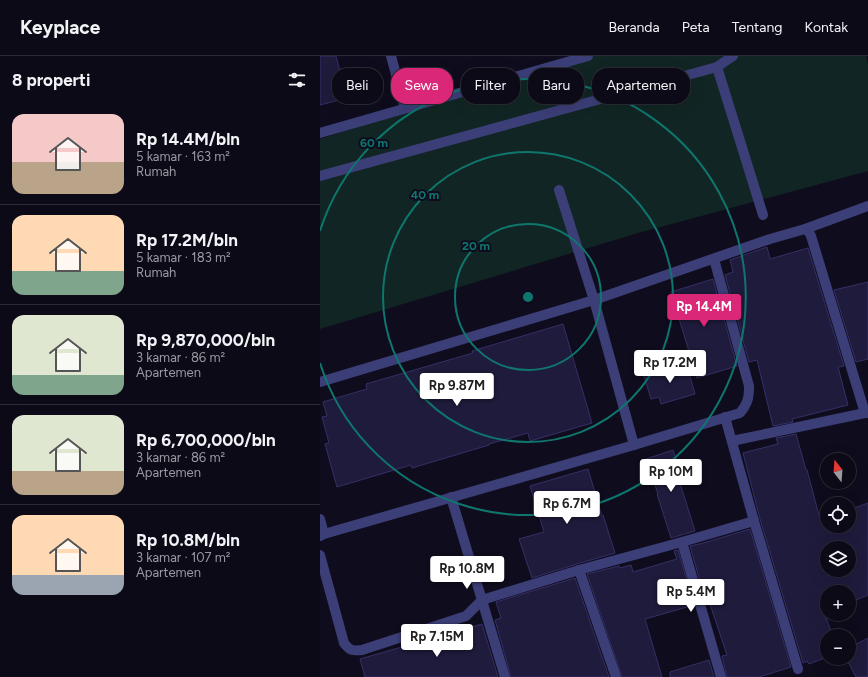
<!DOCTYPE html>
<html lang="id">
<head>
<meta charset="utf-8">
<style>
  body { margin:0; font-family:Figtree,sans-serif; background:#191823; color:#f1f3f6; height:100vh; display:flex; flex-direction:column; font-size:15px; white-space:nowrap }
  * { box-sizing:border-box; margin:0 }
  p { font-size:13px; color:#9a9aa1 }
  .icon { flex:none; width:22px; height:22px; fill:none; stroke:currentColor; stroke-width:2; stroke-linecap:round; stroke-linejoin:round }
  .map { position:relative; flex:1; overflow:hidden }
  .details { display:flex; flex-direction:column; background:#0b0a16; width:320px }
  .details>* { flex:none }
  .guide { position:absolute; left:12px; top:12px; width:380px; height:36px; display:flex; gap:8px }
  .needle { width:26px; rotate:343deg }
  .buttons { position:absolute; left:500px; top:397px; display:grid; gap:8px }
  .buttons a { display:grid; place-items:center; width:36px; height:36px; border-radius:50%; background:#0b0a16; box-shadow:0 4px 16px #0002,0 0 0 1px #2b2b35; font-size:20px }
  .price { position:absolute; translate:-50% -34px; padding:0 9px; border-radius:4px; background:#fff; color:#222; font-size:13px; line-height:26px; filter:drop-shadow(0 1px 2px #0008) }
  .price::after { content:''; position:absolute; left:50%; top:24px; width:12px; height:9px; margin-left:-6px; background:inherit; clip-path:polygon(0 0,100% 0,50% 100%) }
  .price.selected { background:#db2777; color:#fff }
  ul { padding:0; list-style:none }
  li { display:flex; align-items:center; gap:12px; height:100px; padding:0 12px }
  li+li { border-top:1px solid #2b2b35 }
  li span { display:grid; place-items:center; flex:none; width:112px; height:80px; border-radius:12px; color:#555 }
  li>.icon { margin-inline-start:auto }
  span .icon { width:48px; height:48px; fill:#fffc; stroke-width:1 }
  li b { font-size:17px }
  h2 { display:flex; justify-content:space-between; align-items:center; height:48px; padding:0 12px; font-size:17px }
  .tag { padding:0 14px; border-radius:16px; background:#0b0a16; box-shadow:0 4px 16px #0002,0 0 0 1px #2b2b35; font-size:14px; line-height:36px }
  .tag.selected { background:#db2777; color:#fff }
  header { display:flex; align-items:center; gap:24px; box-sizing:border-box; height:56px; padding:0 20px; background:#0b0a16; border-bottom:1px solid #2b2b35 }
  header strong { font-size:19px }
  nav { display:flex; gap:22px; margin-inline-start:auto; font-size:14px }
  main { display:flex; flex:1; min-height:0 }
  .map>svg:first-child { display:block }
  .green { fill:#112624 }
  .building { fill:#1f1b3c; stroke:#362f66; fill-rule:evenodd }
  .lines { fill:none; stroke-linecap:round; stroke-linejoin:round }
  .minor { stroke:#3c3e78; stroke-width:10 }
  .ring { fill:none; stroke:#0f766e; stroke-width:2 }
  .centre { fill:#0f766e; stroke:#0f0d1d; stroke-width:2 }
  .ring-label { font-size:12px; text-anchor:middle; font-weight:bold; fill:#0f766e; stroke:#0f0d1d; stroke-width:4; stroke-linejoin:round; paint-order:stroke }
</style>
</head>
<body>
<header>
<strong>Keyplace</strong>
<nav><a>Beranda</a><a>Peta</a><a>Tentang</a><a>Kontak</a></nav>
</header>
<main>
<section class="details">
<h2>8 properti<svg class="icon" aria-label="filters" viewBox="0 0 24 24"><path d="M4 7h16M4 17h16"/><circle cx="9" cy="7" r="2"/><circle cx="15" cy="17" r="2"/></svg></h2>
<ul>
<li><span style="background:linear-gradient(#f6c9c9 60%,#b9a48a 0)"><svg class="icon" aria-label="home" viewBox="0 0 24 24"><path d="M3 11l9-7 9 7M6 9v11h12V9"/></svg></span><div><b>Rp 14.4M/bln</b><p>5 kamar · 163 m²</p><p>Rumah</p></div></li>
<li><span style="background:linear-gradient(#ffd9b3 70%,#7fa58c 0)"><svg class="icon" aria-label="home" viewBox="0 0 24 24"><path d="M3 11l9-7 9 7M6 9v11h12V9"/></svg></span><div><b>Rp 17.2M/bln</b><p>5 kamar · 183 m²</p><p>Rumah</p></div></li>
<li><span style="background:linear-gradient(#dfe7d0 75%,#7fa58c 0)"><svg class="icon" aria-label="home" viewBox="0 0 24 24"><path d="M3 11l9-7 9 7M6 9v11h12V9"/></svg></span><div><b>Rp 9,870,000/bln</b><p>3 kamar · 86 m²</p><p>Apartemen</p></div></li>
<li><span style="background:linear-gradient(#dfe7d0 70%,#b9a48a 0)"><svg class="icon" aria-label="home" viewBox="0 0 24 24"><path d="M3 11l9-7 9 7M6 9v11h12V9"/></svg></span><div><b>Rp 6,700,000/bln</b><p>3 kamar · 86 m²</p><p>Apartemen</p></div></li>
<li><span style="background:linear-gradient(#ffd9b3 75%,#9aa5b1 0)"><svg class="icon" aria-label="home" viewBox="0 0 24 24"><path d="M3 11l9-7 9 7M6 9v11h12V9"/></svg></span><div><b>Rp 10.8M/bln</b><p>3 kamar · 107 m²</p><p>Apartemen</p></div></li>
</ul>
</section>
<div class="map">
<svg width="548" height="621" viewBox="0 0 548 621">
  <rect width="100%" height="100%" fill="#0f0d1d"/>
  <!-- green -->
  <polygon class="green" points="261,0 546,0 548,8 548,115 318,177 0,273 0,83"/>
  <!-- building -->
  <g class="building">
    <polygon points="0,0 16,0 27,42 0,49"/>
    <polygon points="447,191 450,203 488,192 524,310 518,311 528,349 472,363 473,366 453,370 437,304 429,306 405,219 413,216 410,204"/>
    <polygon points="393,223 417,310 377,322 351,236"/>
    <polygon points="548,226 548,303 536,306 514,234"/>
    <polygon points="243,268 272,367 210,385 208,377 169,388 169,389 92,412 91,409 17,431 5,388 9,387 2,361 7,360 3,346 47,333 46,328 153,297 152,295"/>
    <polygon points="366,307 375,338 341,348 339,341 331,343 324,320"/>
    <path d="M476,378L486,414H487L500,463L507,461V470H529V454L548,447V539L529,547V536H507V555L504,557L513,580H507V601L489,608L487,605L483,607L440,463L423,397L458,388L456,382ZM507,492H529V514H507Z"/>
    <polygon points="353,394 364,426 360,427 375,475 351,482 337,438 338,438 326,403"/>
    <polygon points="268,413 282,460 283,459 295,497 257,508 212,522 199,483 224,476 210,430"/>
    <polygon points="430,473 471,611 439,621 407,621 402,600 407,599 389,545 386,546 370,490 379,488 380,488"/>
    <polygon points="358,494 374,549 325,563 342,621 302,621 267,518 299,510 300,512 311,509 313,516 357,503 354,495"/>
    <polygon points="255,522 289,621 191,621 175,564 181,562 176,546"/>
    <polygon points="162,568 178,621 45,621 40,603"/>
    <polygon points="548,582 548,621 536,621 526,602 529,602 529,592"/>
    <polygon points="389,604 394,621 350,621 350,616"/>
  </g>
  <g class="lines">
    <!-- minor -->
    <g class="minor">
      <polyline points="71,0 85,52"/>
      <polyline points="397,11 443,159"/>
      <polyline points="0,77 268,0"/>
      <polyline points="0,120 397,11 413,0"/>
      <polyline points="239,134 274,244 314,389"/>
      <polyline points="485,173 489,176 491,180 545,357"/>
      <polyline points="0,326 274,244 450,183 485,173 548,150"/>
      <polyline points="405,361 434,465 478,613"/>
      <polyline points="412,385 545,357 548,357"/>
      <polyline points="131,441 185,621"/>
      <polyline points="0,463 4,478"/>
      <path d="M0,480L4,478L314,389L420,357C428,347 429,342 429,330L394,203"/>
      <polyline points="362,486 401,621"/>
      <path d="M0,499L24,587C30,595 33,595 42,594L146,560L162,544L259,514L362,486L434,465"/>
      <polyline points="259,514 296,621"/>
    </g>
  </g>
  <!-- distance rings -->
  <g class="ring">
    <circle cx="208" cy="241" r="73"/>
    <circle cx="208" cy="241" r="145"/>
    <path d="M0 175A218 218 0 1 1 0 307"/>
  </g>
  <circle cx="208" cy="241" r="6" class="centre"/>
  <g class="ring-label">
    <text x="54" y="91">60 m</text>
    <text x="105" y="143">40 m</text>
    <text x="156" y="194">20 m</text>
  </g>
</svg>
<div class="buttons">
<a><svg class="needle" viewBox="-14 -14 28 28"><path d="M0-13l5 13h-10z" fill="#e53935"/><path d="M0 13l5-13h-10z" fill="#9a9aa1"/></svg></a>
<a><svg class="icon" aria-label="locate" viewBox="0 0 24 24"><circle cx="12" cy="12" r="6"/><path d="M12 2v4M12 18v4M2 12h4M18 12h4"/></svg></a>
<a><svg class="icon" aria-label="layers" viewBox="0 0 24 24"><path d="M12 4l9 5-9 5-9-5zM3 14l9 5 9-5"/></svg></a>
<a>+</a>
<a>−</a>
</div>
<b class="price selected" style="left:384px;top:272px">Rp 14.4M</b>
<b class="price" style="left:350px;top:328px">Rp 17.2M</b>
<b class="price" style="left:137px;top:351px">Rp 9.87M</b>
<b class="price" style="left:351px;top:437px">Rp 10M</b>
<b class="price" style="left:247px;top:469px">Rp 6.7M</b>
<b class="price" style="left:147px;top:534px">Rp 10.8M</b>
<b class="price" style="left:371px;top:557px">Rp 5.4M</b>
<b class="price" style="left:117px;top:602px">Rp 7.15M</b>
<div class="guide">
<a class="tag">Beli</a>
<a class="tag selected">Sewa</a>
<a class="tag">Filter</a>
<a class="tag">Baru</a>
<a class="tag">Apartemen</a>
</div>
</div>
</main>
</body>
</html>
